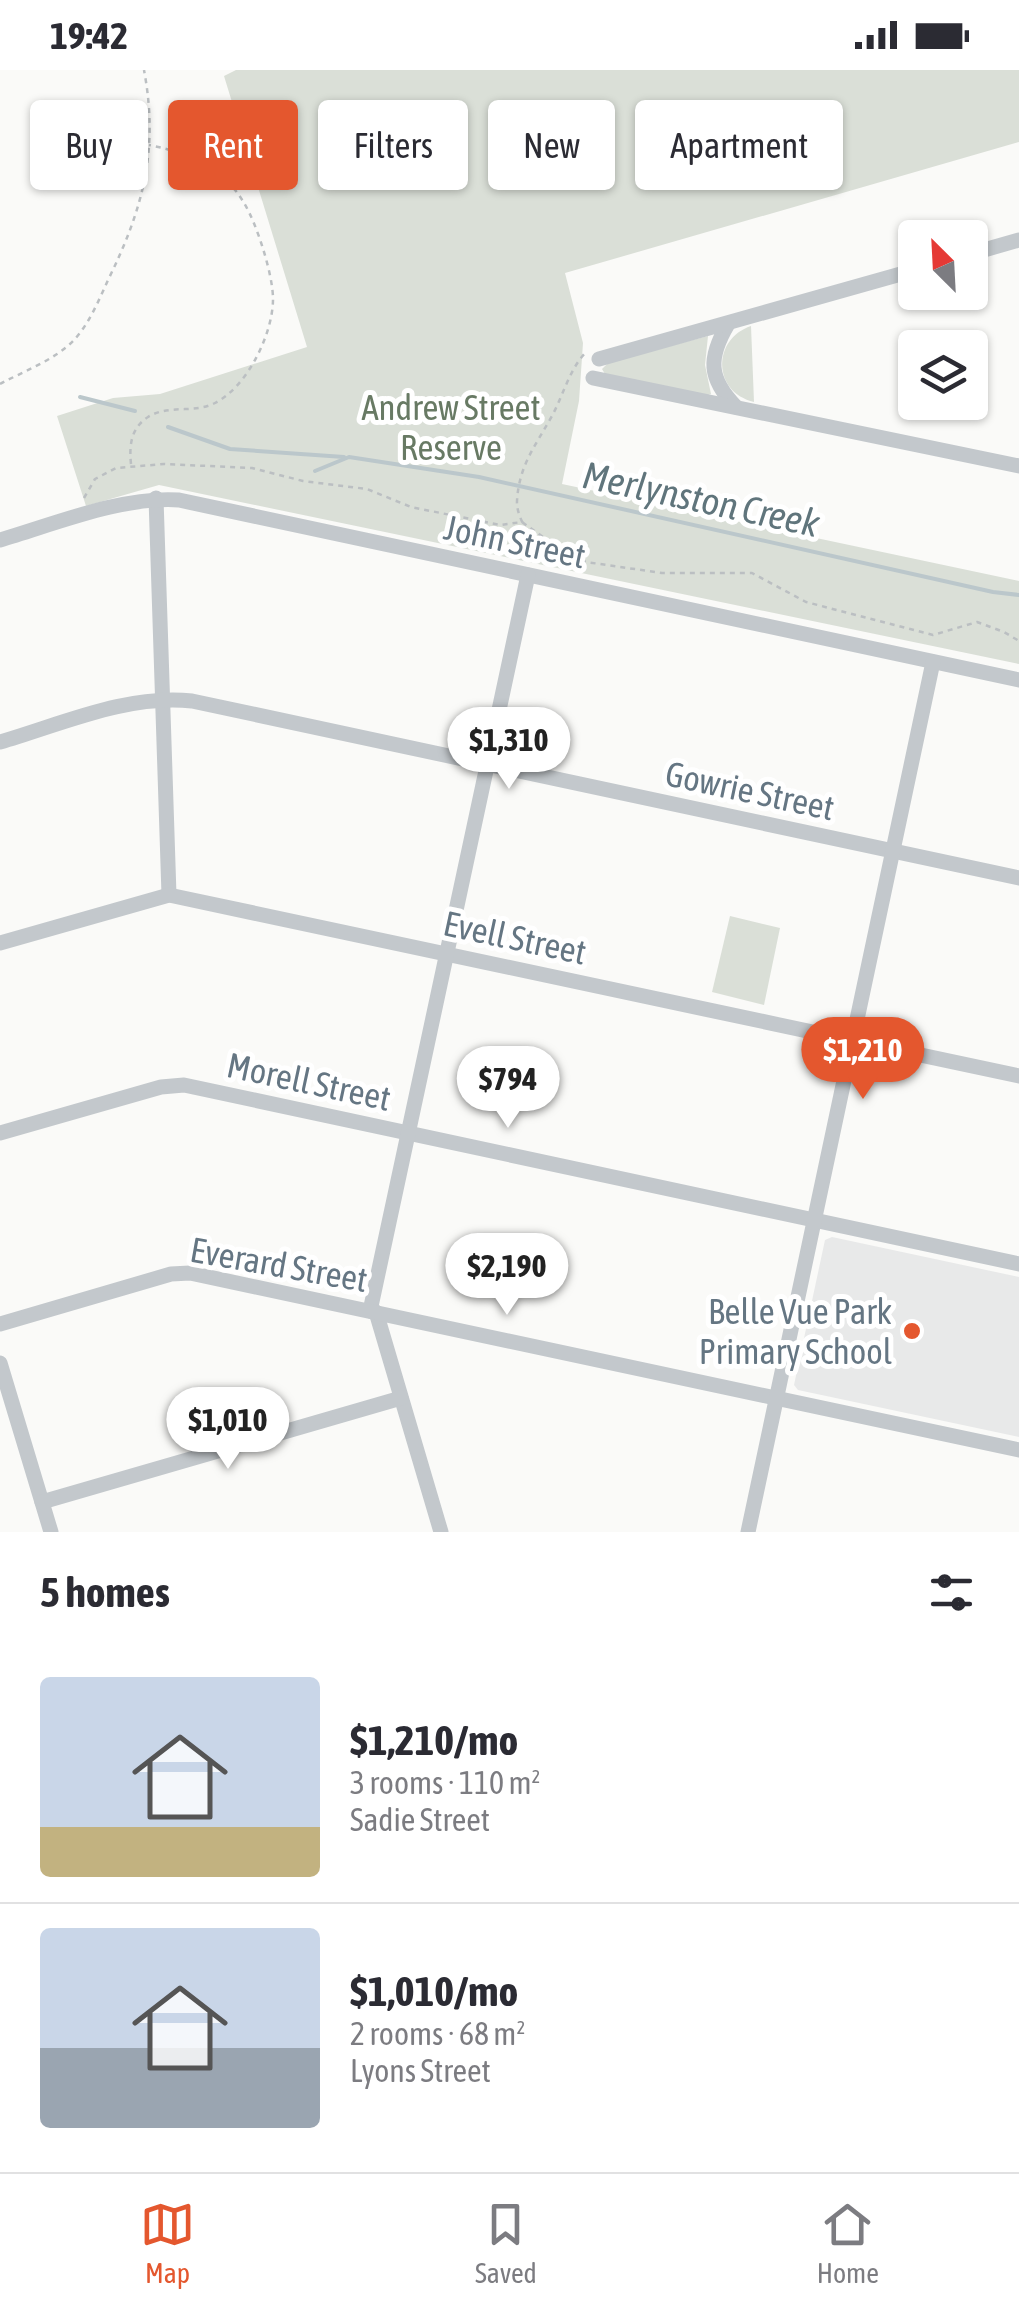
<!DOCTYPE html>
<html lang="en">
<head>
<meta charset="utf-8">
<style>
  body { margin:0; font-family:"Asap Condensed",sans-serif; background:#f7f7f7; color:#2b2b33; height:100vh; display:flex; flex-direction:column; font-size:38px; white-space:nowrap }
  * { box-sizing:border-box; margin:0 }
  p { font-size:32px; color:#7c7c81 }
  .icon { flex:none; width:55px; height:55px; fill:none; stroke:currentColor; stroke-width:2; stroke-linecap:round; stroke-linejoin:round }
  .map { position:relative; height:1462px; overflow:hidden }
  .panel { display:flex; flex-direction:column; background:#fff; flex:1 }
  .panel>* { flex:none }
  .guide { position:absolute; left:30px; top:30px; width:960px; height:90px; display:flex; gap:20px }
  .needle { width:65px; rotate:336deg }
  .tools { position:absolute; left:898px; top:150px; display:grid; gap:20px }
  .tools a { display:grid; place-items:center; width:90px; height:90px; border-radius:10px; background:#fff; box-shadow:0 2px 8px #0004; font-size:50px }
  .price { position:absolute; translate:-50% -85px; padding:0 22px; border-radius:35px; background:#fff; color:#222; font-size:32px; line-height:65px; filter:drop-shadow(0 2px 5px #0008) }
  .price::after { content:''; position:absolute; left:50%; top:60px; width:30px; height:22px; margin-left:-15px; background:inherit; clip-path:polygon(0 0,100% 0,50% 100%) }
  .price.on { background:#e4572e; color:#fff }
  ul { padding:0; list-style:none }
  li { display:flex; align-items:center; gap:30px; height:250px; padding:0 40px }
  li+li { border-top:2px solid #e1e1e2 }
  li span { display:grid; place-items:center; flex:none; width:280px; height:200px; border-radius:10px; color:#555 }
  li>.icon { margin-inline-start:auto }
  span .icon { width:120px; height:120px; fill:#fffc; stroke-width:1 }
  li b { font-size:42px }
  h2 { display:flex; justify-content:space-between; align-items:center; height:120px; padding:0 40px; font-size:42px }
  .tag { padding:0 35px; border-radius:10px; background:#fff; box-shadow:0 2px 8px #0004; font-size:35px; line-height:90px }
  .tag.on { background:#e4572e; color:#fff }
  .status { display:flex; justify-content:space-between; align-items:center; height:70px; padding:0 50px; background:#fff; direction:ltr }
  .status svg { height:28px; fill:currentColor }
  .tab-bar { display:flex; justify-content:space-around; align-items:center; height:140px; border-top:2px solid #e1e1e2; background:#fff; font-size:28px; color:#7c7c81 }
  .tab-bar a { display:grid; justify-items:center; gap:5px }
  .tab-bar .on { color:#e4572e }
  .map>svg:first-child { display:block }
  .built { fill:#e8e9e9 }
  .green { fill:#dadfd7 }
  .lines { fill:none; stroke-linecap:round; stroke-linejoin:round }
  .stream { stroke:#bbc7cb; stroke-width:4 }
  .path { stroke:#bbbfc2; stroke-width:2.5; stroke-dasharray:5 5; stroke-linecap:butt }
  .street { stroke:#c3c8cc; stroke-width:15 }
  .poi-dot { fill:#e4572e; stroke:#fff; stroke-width:4 }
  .labels { text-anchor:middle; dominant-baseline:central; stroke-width:10; stroke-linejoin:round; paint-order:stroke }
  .park-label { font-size:35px; fill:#687a64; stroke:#fff }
  .street-label { font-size:35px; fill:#657683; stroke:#fff }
  .poi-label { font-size:35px; fill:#657683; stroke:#fff; text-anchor:end }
  .water-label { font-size:38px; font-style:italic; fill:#60757c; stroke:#fff }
</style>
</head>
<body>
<div class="status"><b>19:42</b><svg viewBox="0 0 49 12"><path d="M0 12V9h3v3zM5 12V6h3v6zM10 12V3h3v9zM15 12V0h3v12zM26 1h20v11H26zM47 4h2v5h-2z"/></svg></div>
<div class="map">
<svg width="1019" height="1462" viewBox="0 0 1019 1462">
  <rect width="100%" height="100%" fill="#fafaf8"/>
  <!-- built -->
  <polygon class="built" points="832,1167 1019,1207 1019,1367 798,1320 794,1315 825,1170"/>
  <!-- green -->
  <g class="green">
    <polygon points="236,0 1019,0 1019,72 565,203 583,273 579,331 562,414 1019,511 1019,594 159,415 86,436 57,346 113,328 160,324 307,277 224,6"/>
    <path d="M751,256L754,332C712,322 712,269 751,256Z"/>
    <polygon points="708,266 705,295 711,324 705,326 605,304 602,299 609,292"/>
    <polygon points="730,846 780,858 764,935 712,922"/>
  </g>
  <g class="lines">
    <!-- stream -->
    <g class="stream">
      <polyline points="80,327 135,341"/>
      <polyline points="168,357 230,379 344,387"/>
      <polyline points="315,401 349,387 479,407 993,522 1019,525"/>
    </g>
    <!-- path -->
    <g class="path">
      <path d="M0,314C24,301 55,290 74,270C89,254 99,230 108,210C143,139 159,80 144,0"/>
      <path d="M131,394C129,375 131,358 148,347C168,334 194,344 215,333C247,317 273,264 273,229C273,205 257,154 244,133C223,97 189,83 149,75"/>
      <polyline points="84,428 95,409 116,398 164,394 252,398 303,411 367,419 411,437 500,455 522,452 564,482 586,492 662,503 752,503 806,532 933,565 977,552 1004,562 1019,571"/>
      <path d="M534,490C538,470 516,452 517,431C519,394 537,374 553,344C564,323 570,298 587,281"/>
    </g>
    <!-- street -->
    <g class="street">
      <polyline points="970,184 1019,170"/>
      <path d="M728,254C708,288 708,308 736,337"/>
      <polyline points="599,289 915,200"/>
      <polyline points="593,308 1019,396"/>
      <polyline points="156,428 169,825"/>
      <path d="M0,470C55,454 122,426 179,430L1019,610"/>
      <path d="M0,672C62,654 127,624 192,631L1019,808"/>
      <polyline points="0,873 169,825 1019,1006"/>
      <polyline points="0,1063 161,1017 184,1015 1019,1194"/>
      <polyline points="370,1241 528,505"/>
      <polyline points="376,1242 441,1462"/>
      <polyline points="0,1254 171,1204 190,1203 1019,1380"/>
      <polyline points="0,1293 51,1462"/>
      <polyline points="42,1432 401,1328"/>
      <polyline points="748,1462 933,592"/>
    </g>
  </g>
  <!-- markers -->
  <circle class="poi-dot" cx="912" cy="1261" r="10"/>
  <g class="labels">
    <!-- park labels -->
    <g class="park-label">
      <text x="451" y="337">Andrew Street<tspan x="451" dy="40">Reserve</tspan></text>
    </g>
    <!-- street labels -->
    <g class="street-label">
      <text transform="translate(515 471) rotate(12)">John Street</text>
      <text transform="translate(750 720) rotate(12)">Gowrie Street</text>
      <text transform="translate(515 867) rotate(12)">Evell Street</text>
      <text transform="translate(309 1011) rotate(12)">Morell Street</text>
      <text transform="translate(279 1194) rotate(10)">Everard Street</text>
    </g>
    <!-- poi labels -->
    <g class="poi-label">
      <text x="892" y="1241">Belle Vue Park<tspan x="892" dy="40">Primary School</tspan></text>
    </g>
    <!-- water labels -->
    <g class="water-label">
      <text transform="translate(701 429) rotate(12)">Merlynston Creek</text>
    </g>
  </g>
</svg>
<div class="tools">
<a><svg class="needle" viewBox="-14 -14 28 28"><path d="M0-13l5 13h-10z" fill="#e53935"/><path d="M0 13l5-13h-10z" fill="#7c7c81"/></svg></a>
<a><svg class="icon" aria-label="layers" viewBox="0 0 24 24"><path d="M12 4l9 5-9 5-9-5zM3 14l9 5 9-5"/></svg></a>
</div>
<b class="price" style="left:509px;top:722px">$1,310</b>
<b class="price on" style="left:863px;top:1032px">$1,210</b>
<b class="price" style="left:508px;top:1061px">$794</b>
<b class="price" style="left:507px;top:1248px">$2,190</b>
<b class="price" style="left:228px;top:1402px">$1,010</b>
<div class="guide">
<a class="tag">Buy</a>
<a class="tag on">Rent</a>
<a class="tag">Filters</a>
<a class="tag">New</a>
<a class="tag">Apartment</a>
</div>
</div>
<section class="panel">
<h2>5 homes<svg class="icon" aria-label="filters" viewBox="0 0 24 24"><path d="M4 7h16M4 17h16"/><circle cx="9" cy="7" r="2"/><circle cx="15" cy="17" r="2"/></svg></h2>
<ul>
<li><span style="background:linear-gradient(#c9d6e8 75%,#c2b280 0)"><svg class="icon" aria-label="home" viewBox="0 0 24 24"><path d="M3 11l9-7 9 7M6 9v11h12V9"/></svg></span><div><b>$1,210/mo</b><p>3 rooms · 110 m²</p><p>Sadie Street</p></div></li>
<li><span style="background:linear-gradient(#c9d6e8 60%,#9aa5b1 0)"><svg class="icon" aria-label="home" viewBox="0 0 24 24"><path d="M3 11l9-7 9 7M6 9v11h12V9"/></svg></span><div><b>$1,010/mo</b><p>2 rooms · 68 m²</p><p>Lyons Street</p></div></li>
</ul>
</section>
<nav class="tab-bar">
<a class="on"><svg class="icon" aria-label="map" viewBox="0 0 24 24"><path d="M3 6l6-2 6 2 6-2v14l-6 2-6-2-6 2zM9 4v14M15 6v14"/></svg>Map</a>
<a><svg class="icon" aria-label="saved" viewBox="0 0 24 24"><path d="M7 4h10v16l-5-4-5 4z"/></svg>Saved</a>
<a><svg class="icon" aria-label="home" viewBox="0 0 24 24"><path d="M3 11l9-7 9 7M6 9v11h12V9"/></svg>Home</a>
</nav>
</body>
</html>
